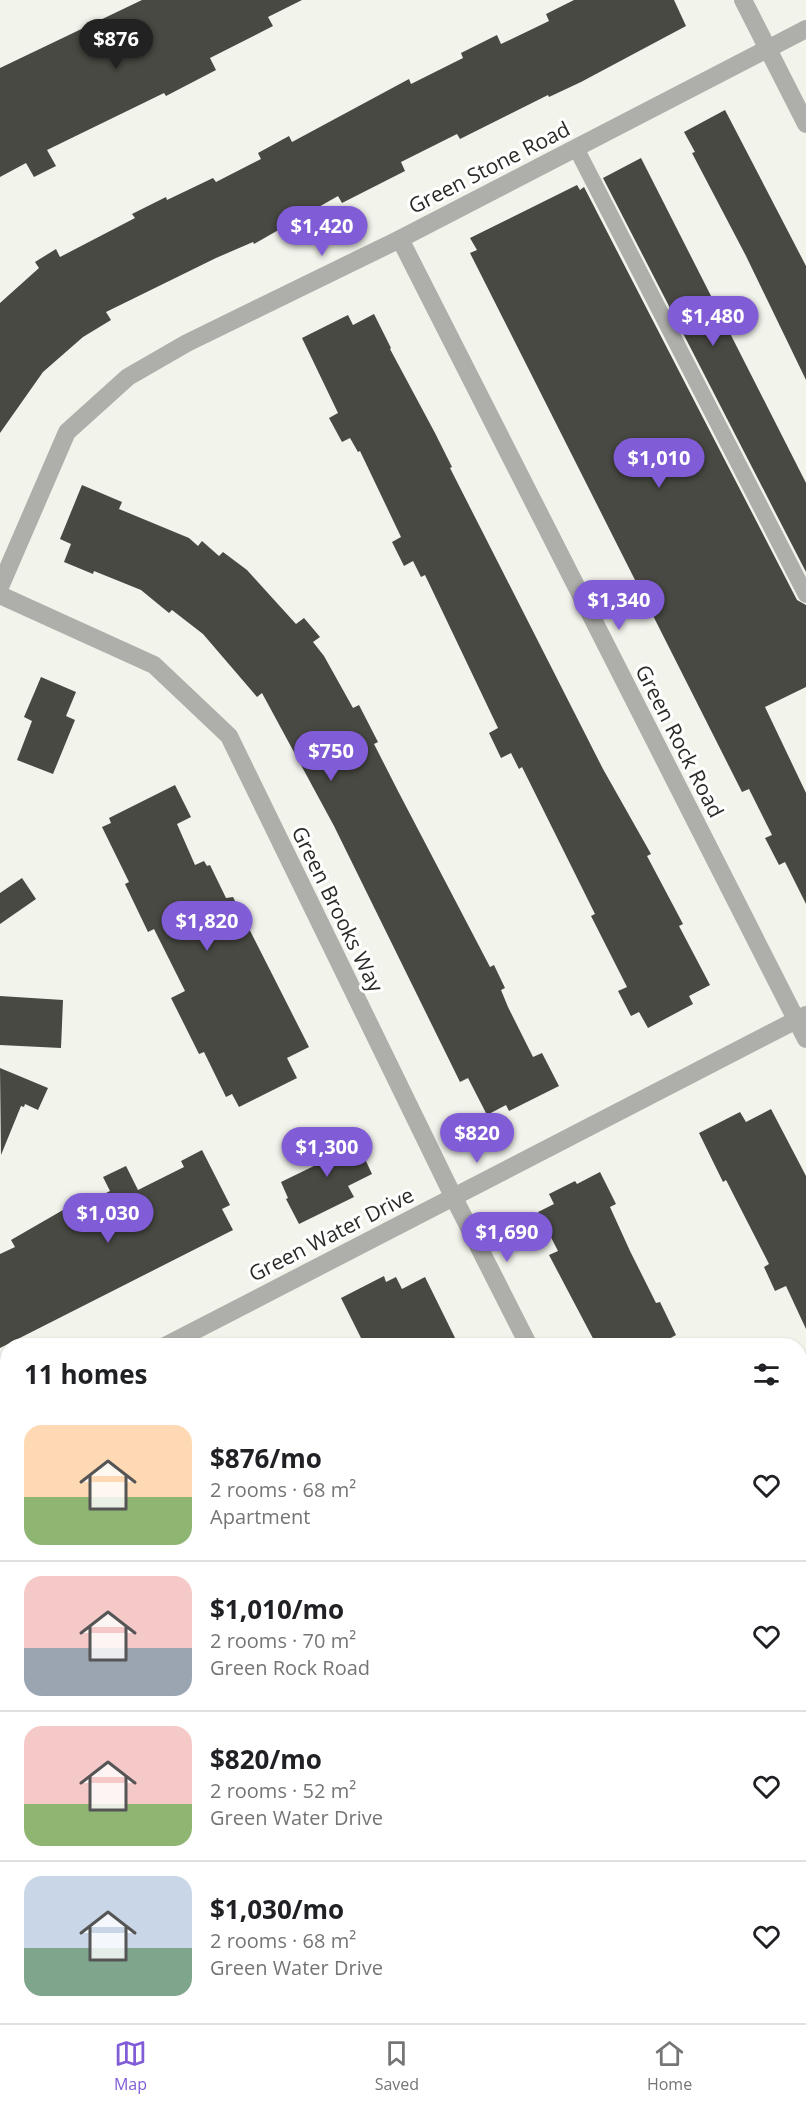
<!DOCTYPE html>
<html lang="en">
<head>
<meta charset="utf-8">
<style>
  body { margin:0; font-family:"Open Sans",sans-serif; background:#f2f2f2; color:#202124; height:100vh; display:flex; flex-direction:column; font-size:22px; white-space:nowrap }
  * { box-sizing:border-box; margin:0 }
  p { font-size:20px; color:#757577 }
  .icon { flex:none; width:33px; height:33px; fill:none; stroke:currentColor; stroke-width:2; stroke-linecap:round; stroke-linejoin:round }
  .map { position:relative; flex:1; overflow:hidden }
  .drawer { position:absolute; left:0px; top:1338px; width:807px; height:686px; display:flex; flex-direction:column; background:#fff; border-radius:24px 24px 0 0; box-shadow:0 2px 4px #0004 }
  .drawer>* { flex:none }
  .price { position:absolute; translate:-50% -51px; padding:0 14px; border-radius:21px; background:#805dd7; color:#fff; font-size:20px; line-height:39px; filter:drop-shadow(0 2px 3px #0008) }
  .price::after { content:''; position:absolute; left:50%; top:36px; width:18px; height:14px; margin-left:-9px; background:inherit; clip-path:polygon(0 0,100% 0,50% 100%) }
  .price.active { background:#222; color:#fff }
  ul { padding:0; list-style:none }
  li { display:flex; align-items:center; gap:18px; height:150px; padding:0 24px }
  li+li { border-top:2px solid #e0e0e0 }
  li span { display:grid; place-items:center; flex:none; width:168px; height:120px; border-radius:18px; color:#555 }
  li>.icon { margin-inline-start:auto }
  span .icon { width:72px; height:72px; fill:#fffc; stroke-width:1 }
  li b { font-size:26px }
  h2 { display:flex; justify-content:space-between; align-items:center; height:72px; padding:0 24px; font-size:26px }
  .menu { display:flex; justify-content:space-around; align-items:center; height:84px; border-top:2px solid #e0e0e0; background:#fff; font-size:16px; color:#757577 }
  .menu a { display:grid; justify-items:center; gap:3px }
  .menu .active { color:#805dd7 }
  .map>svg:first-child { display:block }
  .building { fill:#484942 }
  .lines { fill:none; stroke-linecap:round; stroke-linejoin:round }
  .service { stroke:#aeafab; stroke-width:16 }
  .minor { stroke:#aeafab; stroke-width:18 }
  .tertiary { stroke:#aeafab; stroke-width:18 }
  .labels { text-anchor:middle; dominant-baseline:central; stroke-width:6; stroke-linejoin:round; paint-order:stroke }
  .street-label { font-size:21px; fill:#2a2a27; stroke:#fff }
</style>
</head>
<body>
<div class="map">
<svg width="806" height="2023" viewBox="0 0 806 2023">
  <rect width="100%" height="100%" fill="#f2f3eb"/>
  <!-- building -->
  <g class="building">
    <polygon points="142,0 302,0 268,17 273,26 210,58 216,70 166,96 164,93 47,150 56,166 34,177 26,163 0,177 0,68"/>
    <polygon points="574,0 674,0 686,26 581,82 549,97 548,95 460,139 457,134 401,162 405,171 342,203 338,196 254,244 253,242 216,258 106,312 111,320 83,337 43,372 0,433 0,303 39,268 35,262 56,249 60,257 135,218 132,214 166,197 167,200 213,178 216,182 261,159 258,153 289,136 292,142 409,79 411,84 463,58 461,53 497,35 501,44 549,21 546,14"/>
    <polygon points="725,110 806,266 806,380 746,256 692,153 695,152 684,132"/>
    <polygon points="641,158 806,483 806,572 603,178"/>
    <polygon points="577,185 580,190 584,187 797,600 806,605 806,687 765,707 806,793 806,904 785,862 779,865 765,838 772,835 749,789 742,792 470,253 477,250 470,238"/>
    <polygon points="374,314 391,348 390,349 435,433 452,467 450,468 603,769 651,854 647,856 683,924 679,926 710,985 689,996 693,1004 648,1028 639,1012 631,1016 618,991 627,987 591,916 595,914 522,767 519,769 511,753 501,758 489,733 498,728 425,575 421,577 413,561 404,566 392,542 401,537 360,451 358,452 350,438 342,442 329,418 338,413 302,338 348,315 353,325"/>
    <polygon points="82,485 122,502 119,509 189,538 198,546 202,541 219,556 223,552 247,570 296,624 304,618 320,637 313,642 324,656 353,708 359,705 378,742 374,744 399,793 490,967 494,965 505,988 501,990 508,1007 533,1057 542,1053 559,1086 509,1111 506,1105 487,1115 468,1078 460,1082 334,826 262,693 257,697 203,634 172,610 169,613 141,590 94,571 93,574 64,562 71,544 60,539"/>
    <polygon points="41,677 76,692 66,716 75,720 53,774 17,760 32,721 24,717"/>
    <polygon points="175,785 191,817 177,824 195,865 204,861 207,866 210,865 226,898 233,897 309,1047 287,1058 297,1078 239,1107 232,1094 226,1097 204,1052 199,1054 171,998 185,991 154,929 148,932 125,884 129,882 102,827 111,823 109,818"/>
    <polygon points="22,878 36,899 0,924 0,893"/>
    <polygon points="0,996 63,1000 61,1048 0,1045"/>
    <polygon points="0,1068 48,1088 38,1110 25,1104 24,1107 21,1106 1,1155"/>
    <polygon points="771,1109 806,1176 806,1329 786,1286 775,1291 764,1267 769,1264 726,1180 723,1182 699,1133 740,1112 746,1122"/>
    <polygon points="348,1131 355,1145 358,1144 372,1174 348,1186 354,1197 299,1224 286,1199 288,1198 281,1182 318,1164 311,1149"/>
    <polygon points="202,1150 230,1205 222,1209 233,1230 0,1348 0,1254 15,1247 11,1240 63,1210 65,1213 110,1191 103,1177 126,1166 138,1190 184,1167 181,1161"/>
    <polygon points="600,1172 616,1204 610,1207 630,1251 656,1303 660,1302 676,1335 656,1346 597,1346 549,1255 558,1251 538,1212 554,1204 549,1194 575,1181 577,1184"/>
    <polygon points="384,1276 386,1282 396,1277 402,1289 425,1277 459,1346 365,1346 341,1298"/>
  </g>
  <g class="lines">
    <!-- service -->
    <polyline class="service" points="576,148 806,595"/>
    <!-- minor -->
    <g class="minor">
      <polyline points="400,239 806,1039"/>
      <polyline points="0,587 67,432 128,377 187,343 400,239 806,29"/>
      <polyline points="0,595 154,665 229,736 453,1196 529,1346"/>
      <polyline points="165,1346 806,1015"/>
      <polyline points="0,1429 8,1426"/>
      <polyline points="0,1867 8,1863"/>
      <polyline points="800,1880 806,1893"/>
      <polyline points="419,2016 423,2023"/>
    </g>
    <!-- tertiary -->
    <polyline class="tertiary" points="743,0 806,124"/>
  </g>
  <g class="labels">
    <!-- street labels -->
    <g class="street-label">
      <text transform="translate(489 167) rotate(-27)">Green Stone Road</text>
      <text transform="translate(680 741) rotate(63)">Green Rock Road</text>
      <text transform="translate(338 909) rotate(64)">Green Brooks Way</text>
      <text transform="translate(331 1234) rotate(-27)">Green Water Drive</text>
    </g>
  </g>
</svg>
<b class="price active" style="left:116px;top:70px">$876</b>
<b class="price" style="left:322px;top:257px">$1,420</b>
<b class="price" style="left:713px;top:347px">$1,480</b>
<b class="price" style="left:659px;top:489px">$1,010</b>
<b class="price" style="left:619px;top:631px">$1,340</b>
<b class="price" style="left:331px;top:782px">$750</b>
<b class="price" style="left:207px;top:952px">$1,820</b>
<b class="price" style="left:477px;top:1164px">$820</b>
<b class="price" style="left:327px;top:1178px">$1,300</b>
<b class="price" style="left:108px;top:1244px">$1,030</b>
<b class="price" style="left:507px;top:1263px">$1,690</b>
<section class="drawer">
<h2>11 homes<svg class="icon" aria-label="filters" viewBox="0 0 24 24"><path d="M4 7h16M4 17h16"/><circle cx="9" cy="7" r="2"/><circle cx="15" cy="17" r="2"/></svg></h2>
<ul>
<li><span style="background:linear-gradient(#ffd9b3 60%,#8fb573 0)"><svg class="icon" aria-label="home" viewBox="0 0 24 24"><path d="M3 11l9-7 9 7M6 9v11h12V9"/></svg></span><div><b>$876/mo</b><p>2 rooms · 68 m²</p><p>Apartment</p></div><svg class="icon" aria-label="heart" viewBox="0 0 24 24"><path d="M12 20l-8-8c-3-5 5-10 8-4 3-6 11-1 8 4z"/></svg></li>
<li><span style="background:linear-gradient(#f6c9c9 60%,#9aa5b1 0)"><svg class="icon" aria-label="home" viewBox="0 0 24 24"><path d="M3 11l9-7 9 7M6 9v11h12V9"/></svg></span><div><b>$1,010/mo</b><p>2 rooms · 70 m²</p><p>Green Rock Road</p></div><svg class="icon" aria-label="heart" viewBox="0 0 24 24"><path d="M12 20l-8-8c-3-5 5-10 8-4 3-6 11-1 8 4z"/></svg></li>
<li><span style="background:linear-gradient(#f6c9c9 65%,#8fb573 0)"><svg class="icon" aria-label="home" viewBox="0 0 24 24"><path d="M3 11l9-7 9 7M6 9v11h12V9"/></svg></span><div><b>$820/mo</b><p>2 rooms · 52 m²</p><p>Green Water Drive</p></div><svg class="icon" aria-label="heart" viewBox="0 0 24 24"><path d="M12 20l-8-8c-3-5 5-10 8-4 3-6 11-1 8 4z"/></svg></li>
<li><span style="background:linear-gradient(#c9d6e8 60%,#7fa58c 0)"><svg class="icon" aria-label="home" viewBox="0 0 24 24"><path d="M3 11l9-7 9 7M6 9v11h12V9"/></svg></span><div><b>$1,030/mo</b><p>2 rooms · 68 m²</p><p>Green Water Drive</p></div><svg class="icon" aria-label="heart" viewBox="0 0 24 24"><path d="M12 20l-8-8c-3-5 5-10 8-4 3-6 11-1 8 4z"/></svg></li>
</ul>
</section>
</div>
<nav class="menu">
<a class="active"><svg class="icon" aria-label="map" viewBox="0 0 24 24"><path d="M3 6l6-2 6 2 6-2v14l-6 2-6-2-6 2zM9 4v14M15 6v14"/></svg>Map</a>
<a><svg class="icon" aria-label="saved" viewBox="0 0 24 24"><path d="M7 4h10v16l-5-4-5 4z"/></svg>Saved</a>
<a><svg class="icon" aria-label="home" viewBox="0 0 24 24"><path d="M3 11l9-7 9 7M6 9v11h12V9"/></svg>Home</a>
</nav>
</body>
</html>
